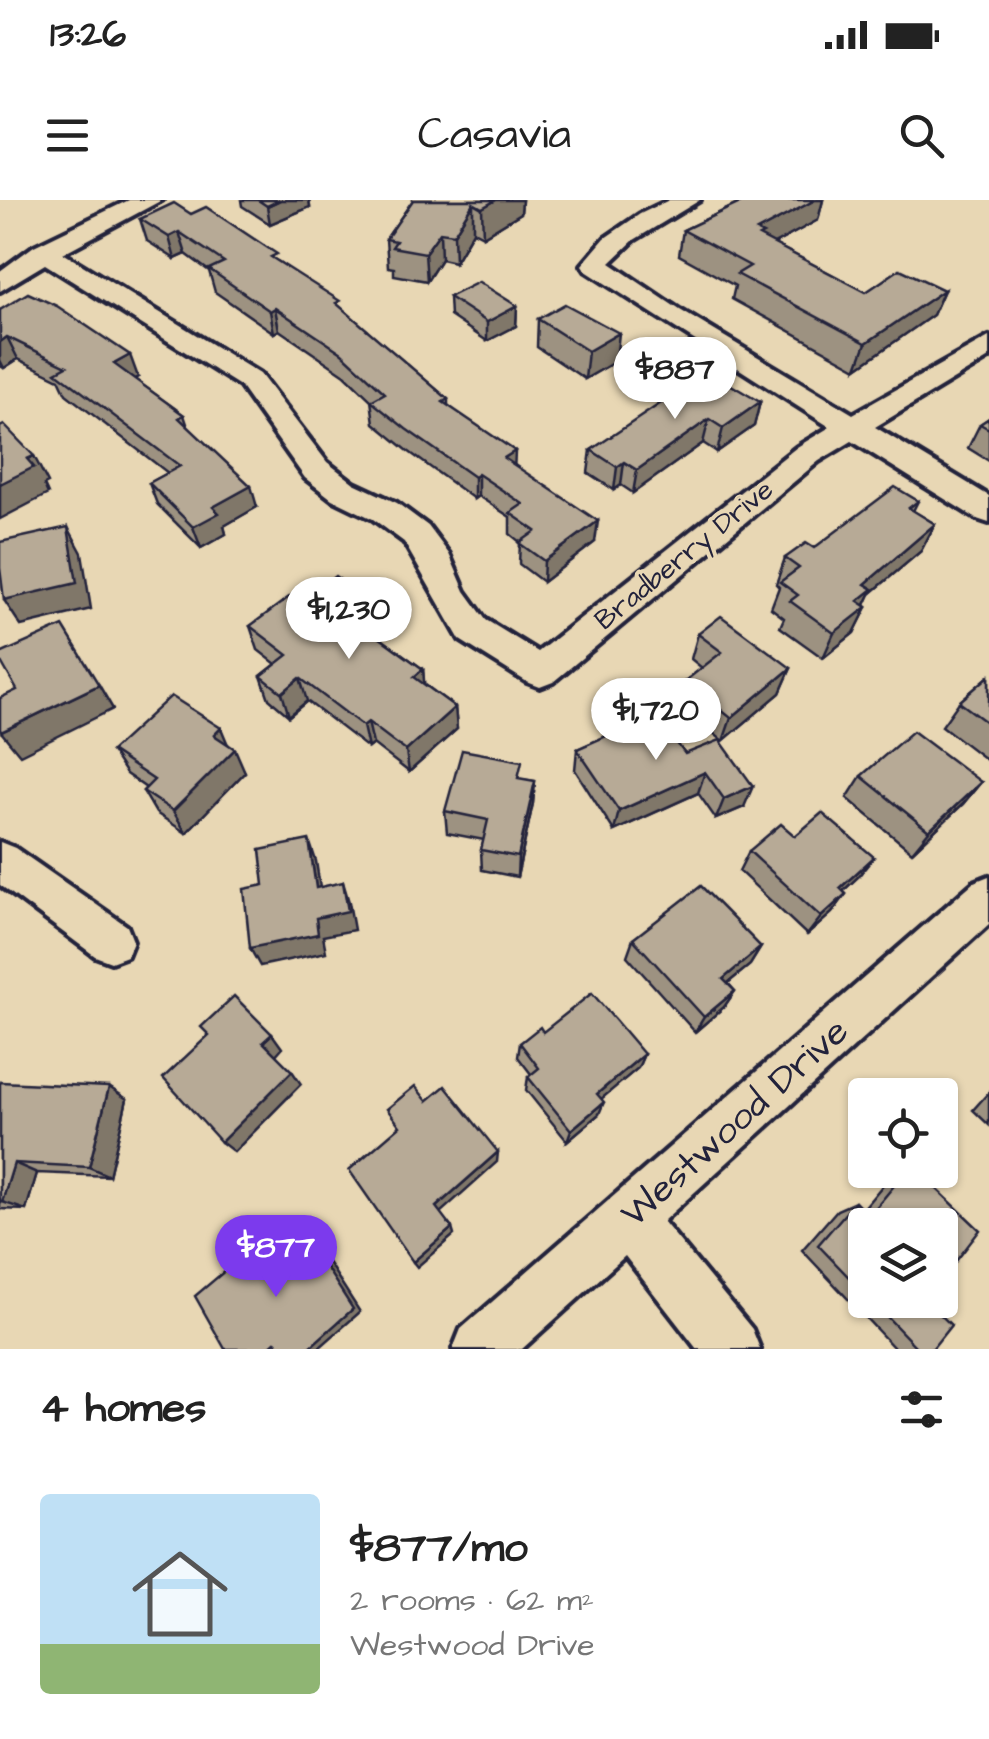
<!DOCTYPE html>
<html lang="en">
<head>
<meta charset="utf-8">
<style>
  body { margin:0; font-family:"Architects Daughter",sans-serif; background:#f2f2f2; color:#222; height:100vh; display:flex; flex-direction:column; font-size:38px; white-space:nowrap }
  * { box-sizing:border-box; margin:0 }
  p { font-size:32px; color:#767676 }
  .icon { flex:none; width:55px; height:55px; fill:none; stroke:currentColor; stroke-width:2; stroke-linecap:round; stroke-linejoin:round }
  .map { position:relative; height:1149px; overflow:hidden }
  .side { display:flex; flex-direction:column; background:#fff; flex:1 }
  .side>* { flex:none }
  .controls { position:absolute; left:848px; top:878px; display:grid; gap:20px }
  .controls a { display:grid; place-items:center; width:110px; height:110px; border-radius:10px; background:#fff; box-shadow:0 2px 8px #0004; font-size:50px }
  .price { position:absolute; translate:-50% -85px; padding:0 22px; border-radius:35px; background:#fff; color:#222; font-size:32px; line-height:65px; filter:drop-shadow(0 2px 5px #0008) }
  .price::after { content:''; position:absolute; left:50%; top:60px; width:30px; height:22px; margin-left:-15px; background:inherit; clip-path:polygon(0 0,100% 0,50% 100%) }
  .price.active { background:#7c3aed; color:#fff }
  ul { padding:0; list-style:none }
  li { display:flex; align-items:center; gap:30px; height:250px; padding:0 40px }
  li span { display:grid; place-items:center; flex:none; width:280px; height:200px; border-radius:10px; color:#555 }
  li>.icon { margin-inline-start:auto }
  span .icon { width:120px; height:120px; fill:#fffc; stroke-width:1 }
  li b { font-size:42px }
  h2 { display:flex; justify-content:space-between; align-items:center; height:120px; padding:0 40px; font-size:42px }
  .status { display:flex; justify-content:space-between; align-items:center; height:70px; padding:0 50px; background:#fff; direction:ltr }
  .status svg { height:28px; fill:currentColor }
  header { display:flex; justify-content:space-between; align-items:center; height:130px; padding:0 40px; background:#fff; font-size:45px; font-weight:600 }
  .map>svg:first-child { display:block }
  .lines { fill:none; stroke-linecap:round; stroke-linejoin:round }
  .minor-casing { stroke:#22223b; stroke-width:8 }
  .minor { fill:#e8d7b4; fill-rule:evenodd }
  .wall { fill:#9d9281; stroke:#22223b; stroke-width:2.5 }
  .shaded-wall { fill:#807769; stroke:#22223b; stroke-width:2.5 }
  .building { fill:#b7aa96; stroke:#22223b; stroke-width:2.5 }
  .labels { text-anchor:middle; dominant-baseline:central; stroke-width:8; stroke-linejoin:round; paint-order:stroke }
  .far-street-label { font-size:28px; fill:#22223b; stroke:#e8d7b4 }
  .near-street-label { font-size:38px; fill:#22223b; stroke:#e8d7b4 }
</style>
</head>
<body>
<div class="status"><b>13:26</b><svg viewBox="0 0 49 12"><path d="M0 12V9h3v3zM5 12V6h3v6zM10 12V3h3v9zM15 12V0h3v12zM26 1h20v11H26zM47 4h2v5h-2z"/></svg></div>
<header><svg class="icon" aria-label="menu" viewBox="0 0 24 24"><path d="M4 6h16M4 12h16M4 18h16"/></svg>Casavia<svg class="icon" aria-label="search" viewBox="0 0 24 24"><circle cx="10" cy="10" r="6"/><path d="M15 15l6 6"/></svg></header>
<div class="map">
<svg width="989" height="1149" viewBox="0 0 989 1149">
  <rect width="100%" height="100%" fill="#e8d7b4"/>
  <filter id="ink" filterUnits="userSpaceOnUse"><feTurbulence type="fractalNoise" baseFrequency=".01" numOctaves="2"/><feDisplacementMap in="SourceGraphic" scale="20" xChannelSelector="R" yChannelSelector="G"/><feConvolveMatrix kernelMatrix="1 2 1 2 8 2 1 2 1" color-interpolation-filters="sRGB"/></filter>
  <g filter="url(#ink)">
    <g class="lines">
      <!-- minor casing -->
      <g class="minor-casing">
        <g id="minor">
          <polygon points="129,0 162,0 63,53 260,174 327,262 354,283 397,303 428,326 449,354 465,391 486,420 538,452 797,247 830,227 586,71 582,65 605,38 640,14 669,0 700,0 634,40 610,63 680,110 853,214 989,137 989,158 875,227 989,296 989,323 977,319 852,241 819,261 553,482 540,487 527,482 460,440 404,342 373,319 332,299 305,278 240,186 45,64 0,91 0,71 34,46"/>
          <polygon points="0,642 15,648 127,726 133,741 127,756 111,762 95,756 0,685"/>
          <polygon points="989,676 989,724 663,1021 752,1129 760,1149 697,1149 625,1056 522,1149 453,1149 461,1129 974,682"/>
        </g>
      </g>
      <!-- minor -->
      <use href="#minor" class="minor"/>
    </g>
    <!-- wall -->
    <g class="wall">
      <polygon points="241,0 309,0 310,7 270,24 242,6"/>
      <polygon points="413,0 522,0 521,13 483,36 473,31 455,62 441,59 427,81 394,75 394,68 388,67 386,39"/>
      <polygon points="746,0 823,0 818,20 774,44 866,92 944,90 933,115 857,168 732,99 735,86 679,55 683,30"/>
      <polygon points="191,14 279,62 341,108 448,199 448,205 514,265 595,342 543,382 519,364 520,342 510,334 510,317 478,296 474,299 408,251 374,223 371,200 345,175 279,130 274,133 215,92 209,71 186,54 175,59 147,41 140,19"/>
      <polygon points="449,97 517,106 516,126 487,141 450,116"/>
      <polygon points="0,110 138,177 134,179 184,215 188,227 257,307 224,326 226,334 201,348 157,304 149,283 168,273 66,194 59,179 18,159 4,168 0,166"/>
      <polygon points="538,119 616,161 585,179 537,147"/>
      <polygon points="713,185 760,202 754,226 717,252 703,243 633,293 621,285 614,290 588,273 591,250"/>
      <polygon points="989,218 989,261 968,248 980,224"/>
      <polygon points="918,301 913,311 935,324 921,351 870,394 865,405 867,407 854,433 823,458 780,427 784,418 771,408 779,387 776,384 785,358 814,348"/>
      <polygon points="317,390 374,404 378,428 372,432 423,469 424,484 455,507 457,529 409,572 373,544 368,548 307,501 289,516 269,499 261,476 276,464 258,450 250,426"/>
      <polygon points="698,434 791,468 780,493 723,541 678,505 685,481 702,468 691,459"/>
      <polygon points="989,476 989,562 942,526 959,502"/>
      <polygon points="618,524 685,554 744,607 716,619 698,593 614,631 575,570 577,549 616,532"/>
      <polygon points="228,544 245,572 186,633 156,613 143,591 146,588 126,574 111,551"/>
      <polygon points="861,576 981,582 963,604 912,652 847,598"/>
      <polygon points="521,579 535,581 533,603 517,677 482,670 481,650 484,640 447,633 445,611"/>
      <polygon points="749,651 858,677 843,691 846,694 832,713 807,735 739,671"/>
      <polygon points="633,739 761,747 750,765 728,783 735,791 724,807 695,832 627,756"/>
      <polygon points="543,832 644,854 638,868 601,898 599,914 567,941 526,890 528,877 531,874 518,857 520,843"/>
      <polygon points="0,882 127,899 109,976 37,973 26,1010 0,1009"/>
      <polygon points="989,892 989,925 973,910"/>
      <polygon points="900,970 917,970 865,1025 865,1100 926,1100 932,1149 895,1149 802,1050 837,1010 855,1002 862,1010 892,974"/>
    </g>
    <!-- shaded-wall -->
    <g class="shaded-wall">
      <polygon points="280,0 309,0 310,7 270,24 267,6"/>
      <polygon points="496,0 522,0 521,13 483,36 482,8"/>
      <polygon points="815,0 823,0 818,20 759,52 757,31"/>
      <polygon points="473,3 473,31 455,62 454,34"/>
      <polygon points="179,32 186,54 175,59 169,37"/>
      <polygon points="440,32 441,59 427,81 425,53"/>
      <polygon points="944,90 933,115 857,168 866,143"/>
      <polygon points="517,106 516,126 487,141 487,122"/>
      <polygon points="275,108 279,130 274,133 270,111"/>
      <polygon points="619,133 616,161 585,179 588,151"/>
      <polygon points="7,137 18,159 4,168 0,160 0,142"/>
      <polygon points="130,155 138,177 122,186 114,164"/>
      <polygon points="760,202 754,226 717,252 723,228"/>
      <polygon points="709,219 703,243 633,293 637,270"/>
      <polygon points="515,251 514,273 504,258"/>
      <polygon points="34,256 48,283 44,285 48,294 0,319 0,284 27,259"/>
      <polygon points="624,262 621,285 614,290 617,267"/>
      <polygon points="478,274 478,296 474,299 474,277"/>
      <polygon points="251,286 257,307 224,326 226,334 201,348 193,327 213,307"/>
      <polygon points="598,321 595,342 543,382 544,361"/>
      <polygon points="935,324 921,351 870,394 862,411 867,407 854,433 823,458 834,433 865,384"/>
      <polygon points="68,327 82,353 91,409 21,426 4,400"/>
      <polygon points="374,404 378,428 371,434 358,416"/>
      <polygon points="791,468 780,493 723,541 731,518"/>
      <polygon points="423,469 425,492 414,477"/>
      <polygon points="300,478 307,501 289,516 282,493"/>
      <polygon points="99,485 113,509 20,555 1,532"/>
      <polygon points="455,507 457,529 409,572 406,551"/>
      <polygon points="368,522 373,544 368,548 363,526"/>
      <polygon points="221,528 231,552 214,535"/>
      <polygon points="235,549 245,572 186,633 173,611"/>
      <polygon points="705,572 698,593 614,631 619,611"/>
      <polygon points="535,581 533,603 517,677 518,657"/>
      <polygon points="981,582 963,604 912,652 929,631"/>
      <polygon points="753,586 744,607 716,619 724,599"/>
      <polygon points="309,640 316,661 323,707 316,688"/>
      <polygon points="874,657 858,677 826,707 840,688"/>
      <polygon points="343,682 349,702 354,730 323,736 326,752 260,766 250,748"/>
      <polygon points="846,694 832,713 807,735 821,717"/>
      <polygon points="761,747 750,765 713,795 723,779"/>
      <polygon points="735,791 724,807 695,832 704,817"/>
      <polygon points="272,834 282,848 274,857 263,842"/>
      <polygon points="644,854 638,868 593,906 597,894"/>
      <polygon points="292,871 301,884 234,952 221,942"/>
      <polygon points="109,887 127,899 109,976 89,967"/>
      <polygon points="604,902 599,914 567,941 571,930"/>
      <polygon points="498,952 497,962 439,1014 436,1007"/>
      <polygon points="14,963 37,973 26,1010 2,1002"/>
      <polygon points="300,1027 310,1034 360,1112 318,1149 308,1149"/>
      <polygon points="452,1028 454,1035 417,1067 413,1062"/>
      <polygon points="233,1064 246,1069 254,1081 241,1076"/>
      <polygon points="276,1141 287,1142 279,1149 267,1149"/>
    </g>
    <!-- building -->
    <g class="building">
      <polygon points="258,0 280,0 267,6"/>
      <polygon points="413,0 496,0 482,8 473,3 454,34 440,32 425,53 392,47 396,41 386,39"/>
      <polygon points="746,0 815,0 757,31 763,34 759,36 866,92 900,69 944,90 866,143 737,74 750,66 683,30"/>
      <polygon points="174,3 191,14 206,7 277,54 271,57 340,101 336,103 448,199 443,202 515,251 504,258 598,321 544,361 519,343 536,331 510,313 523,304 478,274 474,277 406,229 371,201 385,193 342,153 275,108 270,111 209,69 224,62 179,32 169,37 140,19"/>
      <polygon points="479,82 517,106 487,122 449,97"/>
      <polygon points="28,93 57,106 130,155 114,164 184,215 179,218 251,286 213,307 219,313 193,327 149,283 180,266 56,172 67,166 7,137 0,142 0,110"/>
      <polygon points="565,104 619,133 588,151 538,119"/>
      <polygon points="700,177 713,185 721,179 760,202 723,228 709,219 637,270 624,262 617,267 591,250"/>
      <polygon points="989,218 989,229 980,224"/>
      <polygon points="4,225 34,256 27,259 34,267 0,284 0,227"/>
      <polygon points="895,287 918,301 909,308 935,324 865,384 873,389 858,401 867,407 834,433 790,401 798,395 780,382 799,368 785,358 806,343 814,348"/>
      <polygon points="68,327 77,383 4,400 0,368 0,342"/>
      <polygon points="335,376 374,404 358,416 369,424 365,427 423,469 414,477 455,507 406,551 368,522 363,526 300,478 282,493 261,476 288,455 250,426 308,383 317,390"/>
      <polygon points="721,416 791,468 731,518 685,481 722,452 698,434"/>
      <polygon points="63,426 99,485 1,532 0,529 0,498 17,490 0,460 0,454"/>
      <polygon points="989,476 989,524 959,502"/>
      <polygon points="171,496 221,528 214,535 235,549 173,611 143,591 154,580 111,551"/>
      <polygon points="652,509 685,554 720,540 753,586 724,599 705,572 619,611 577,549 622,529 618,524"/>
      <polygon points="913,531 981,582 929,631 861,576"/>
      <polygon points="462,550 522,561 518,578 535,581 518,657 481,650 488,620 445,611"/>
      <polygon points="822,613 874,657 840,688 846,694 821,717 749,651 781,624 795,636"/>
      <polygon points="309,640 316,688 343,682 348,711 316,718 318,734 250,748 244,689 264,685 260,650"/>
      <polygon points="701,686 761,747 723,779 735,791 704,817 633,739"/>
      <polygon points="592,793 644,854 597,894 604,902 571,930 528,877 539,868 520,843 540,827 543,832"/>
      <polygon points="234,796 272,834 263,842 292,871 221,942 163,878 209,835 201,827"/>
      <polygon points="0,882 109,887 89,967 14,963 2,1002 0,1002"/>
      <polygon points="415,886 427,901 445,886 498,952 436,1007 452,1028 413,1062 349,970 400,926 387,909"/>
      <polygon points="907,970 917,970 980,1030 940,1082 940,1025 865,1025 865,1094 818,1045 855,1002 869,1016"/>
      <polygon points="300,1027 353,1109 308,1149 280,1149 276,1141 267,1149 225,1149 195,1096 233,1064 241,1076"/>
      <polygon points="871,1100 926,1100 951,1125 932,1149 918,1149"/>
    </g>
  </g>
  <g class="labels">
    <!-- far-street labels -->
    <g class="far-street-label">
      <text transform="translate(684 355) rotate(-39)">Bradberry Drive</text>
    </g>
    <!-- near-street labels -->
    <g class="near-street-label">
      <text transform="translate(735 923) rotate(-42)">Westwood Drive</text>
    </g>
  </g>
</svg>
<div class="controls">
<a><svg class="icon" aria-label="locate" viewBox="0 0 24 24"><circle cx="12" cy="12" r="6"/><path d="M12 2v4M12 18v4M2 12h4M18 12h4"/></svg></a>
<a><svg class="icon" aria-label="layers" viewBox="0 0 24 24"><path d="M12 4l9 5-9 5-9-5zM3 14l9 5 9-5"/></svg></a>
</div>
<b class="price" style="left:675px;top:222px">$887</b>
<b class="price" style="left:349px;top:462px">$1,230</b>
<b class="price" style="left:656px;top:563px">$1,720</b>
<b class="price active" style="left:276px;top:1100px">$877</b>
</div>
<section class="side">
<h2>4 homes<svg class="icon" aria-label="filters" viewBox="0 0 24 24"><path d="M4 7h16M4 17h16"/><circle cx="9" cy="7" r="2"/><circle cx="15" cy="17" r="2"/></svg></h2>
<ul>
<li><span style="background:linear-gradient(#bfe0f5 75%,#8fb573 0)"><svg class="icon" aria-label="home" viewBox="0 0 24 24"><path d="M3 11l9-7 9 7M6 9v11h12V9"/></svg></span><div><b>$877/mo</b><p>2 rooms · 62 m²</p><p>Westwood Drive</p></div></li>
</ul>
</section>
</body>
</html>
